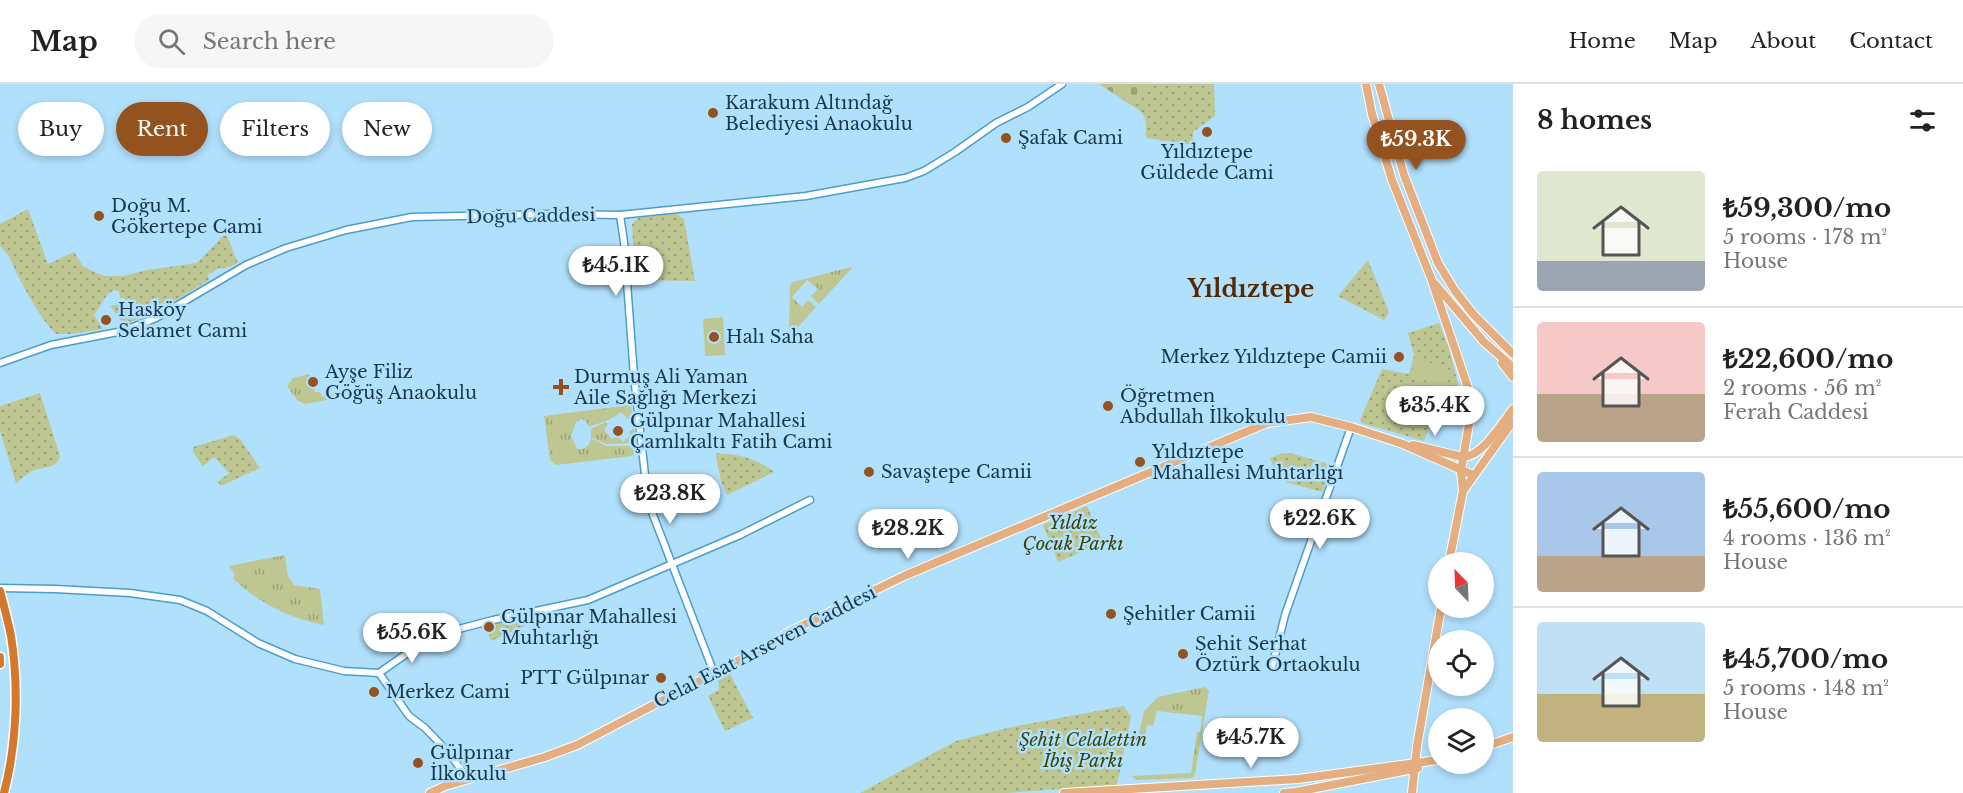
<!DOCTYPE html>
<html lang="en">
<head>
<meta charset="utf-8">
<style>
  body { margin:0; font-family:"Libre Baskerville",serif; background:#f6f6f6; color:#222; height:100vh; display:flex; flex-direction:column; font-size:22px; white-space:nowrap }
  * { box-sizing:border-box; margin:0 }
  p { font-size:20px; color:#767676 }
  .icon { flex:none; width:33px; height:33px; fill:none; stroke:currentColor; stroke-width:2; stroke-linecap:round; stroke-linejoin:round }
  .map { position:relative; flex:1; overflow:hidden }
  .panel { display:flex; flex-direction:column; background:#fff; width:450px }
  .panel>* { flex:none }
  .hud { position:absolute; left:18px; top:18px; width:570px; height:54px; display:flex; gap:12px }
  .needle { width:39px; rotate:337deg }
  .controls { position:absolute; left:1428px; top:468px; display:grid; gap:12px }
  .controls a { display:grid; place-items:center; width:66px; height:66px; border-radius:50%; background:#fff; box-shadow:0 3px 9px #0003; font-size:30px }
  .price { position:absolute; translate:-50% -51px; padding:0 14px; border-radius:21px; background:#fff; color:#222; font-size:20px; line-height:39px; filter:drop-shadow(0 2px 3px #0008) }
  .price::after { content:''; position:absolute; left:50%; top:36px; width:18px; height:14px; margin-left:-9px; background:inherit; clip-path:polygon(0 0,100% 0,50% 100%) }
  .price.current { background:#93521e; color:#fff }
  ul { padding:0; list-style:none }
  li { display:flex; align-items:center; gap:18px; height:150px; padding:0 24px }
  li+li { border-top:2px solid #e0e0e0 }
  li span { display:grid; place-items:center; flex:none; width:168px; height:120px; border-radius:6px; color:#555 }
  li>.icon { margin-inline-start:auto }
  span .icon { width:72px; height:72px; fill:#fffc; stroke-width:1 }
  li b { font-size:26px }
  h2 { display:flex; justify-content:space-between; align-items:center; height:72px; padding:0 24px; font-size:26px }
  .tag { padding:0 21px; border-radius:27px; background:#fff; box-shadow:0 3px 9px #0003; font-size:21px; line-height:54px }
  .tag.current { background:#93521e; color:#fff }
  header { display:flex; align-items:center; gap:36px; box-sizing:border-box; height:84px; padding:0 30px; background:#fff; border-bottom:2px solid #e0e0e0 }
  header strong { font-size:28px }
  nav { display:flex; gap:33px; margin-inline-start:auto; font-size:21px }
  .search { width:420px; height:54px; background:#f6f6f6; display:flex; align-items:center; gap:15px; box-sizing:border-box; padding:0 21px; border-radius:33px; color:#767676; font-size:22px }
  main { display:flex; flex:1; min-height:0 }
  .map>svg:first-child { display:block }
  .grass { fill:url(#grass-tufts) }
  .cemetery { fill:url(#cemetery-stones) }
  .park { fill:url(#park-dots) }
  .pitch { fill:#bec691 }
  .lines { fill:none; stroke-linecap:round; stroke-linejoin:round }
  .minor-casing { stroke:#4b9dcb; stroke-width:9 }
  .major-casing { stroke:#fff; stroke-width:10 }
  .highway-casing { stroke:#fff; stroke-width:11 }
  .minor { stroke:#fff; stroke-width:6 }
  .major { stroke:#e5ae81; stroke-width:8 }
  .highway { stroke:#d3782d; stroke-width:8 }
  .poi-dot { fill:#93521e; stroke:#b1e0fd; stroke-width:2 }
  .labels { text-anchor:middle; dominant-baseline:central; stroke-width:5; stroke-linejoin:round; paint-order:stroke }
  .poi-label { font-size:18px; fill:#16384b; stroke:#b1e0fd; text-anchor:start }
  .street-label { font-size:18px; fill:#16384b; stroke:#b1e0fd }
  .park-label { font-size:18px; font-style:italic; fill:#3d4300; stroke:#b1e0fd }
  .district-label { font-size:24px; font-weight:bold; fill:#542902; stroke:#b1e0fd }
</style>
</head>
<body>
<header>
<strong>Map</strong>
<div class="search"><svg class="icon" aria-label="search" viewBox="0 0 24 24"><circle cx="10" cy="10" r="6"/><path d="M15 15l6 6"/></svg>Search here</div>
<nav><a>Home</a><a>Map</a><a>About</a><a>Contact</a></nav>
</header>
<main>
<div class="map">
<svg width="1513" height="709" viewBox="0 0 1513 709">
  <defs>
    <pattern id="grass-tufts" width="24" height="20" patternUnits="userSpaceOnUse" patternTransform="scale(1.5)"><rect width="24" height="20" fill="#bec691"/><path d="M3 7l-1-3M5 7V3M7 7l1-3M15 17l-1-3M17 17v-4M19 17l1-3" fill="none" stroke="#99a278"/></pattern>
    <pattern id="cemetery-stones" width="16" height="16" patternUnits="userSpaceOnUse" patternTransform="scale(1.5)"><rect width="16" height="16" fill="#bec691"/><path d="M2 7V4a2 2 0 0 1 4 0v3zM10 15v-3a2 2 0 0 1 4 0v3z" fill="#99a278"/></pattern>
    <pattern id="park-dots" width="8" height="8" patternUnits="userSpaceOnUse" patternTransform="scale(1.5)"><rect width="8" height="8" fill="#bec691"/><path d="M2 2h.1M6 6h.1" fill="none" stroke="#99a278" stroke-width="1.8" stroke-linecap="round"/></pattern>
  </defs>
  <rect width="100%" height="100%" fill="#b1e0fd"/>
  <!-- grass -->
  <g class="grass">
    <polygon points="851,183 852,184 819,220 811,212 818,205 807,196 792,213 802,223 808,216 816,223 791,251 789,250 790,201 793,198"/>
    <polygon points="309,290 315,308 320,308 322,313 335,309 337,314 305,320 298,317 287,302 293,294"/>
    <path d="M631,321L633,340L621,328C612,336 601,338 589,343L586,337L582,335L576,338L571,352L577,365C585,366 590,362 591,354L606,362H636L637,367L632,372L556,381L550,376L544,332Z"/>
    <polygon points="606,338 608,340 604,346 612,355 617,352 623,358 631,351 629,348 634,344 636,359 606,360 591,353 591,345"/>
    <path d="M285,471L288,492L294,501L320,505L324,541C289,534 258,519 233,494L235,491L229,482Z"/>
    <polygon points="1205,603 1209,607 1195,690 1192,694 1136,696 1131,692 1191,689 1197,648 1200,648 1202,632 1157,627 1153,642 1147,641 1145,656 1138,655 1144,627 1158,613"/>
  </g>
  <!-- cemetery -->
  <polygon class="cemetery" points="1099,0 1151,0 1131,21"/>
  <!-- park -->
  <g class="park">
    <path d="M1151,0H1214L1215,32L1193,48V61L1146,54C1146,36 1148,30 1131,21Z"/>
    <path d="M28,125L48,180L74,168L83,182L90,186L104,192H123L147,186L197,179L226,149L238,179L224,185L219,184L208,191L209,196C182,213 155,229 124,241L110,222L125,219L124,214H120L119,207L114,206L107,211L94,231L103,245L71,250H56C40,234 28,211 17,190C12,179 9,170 0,162V140Z"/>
    <polygon points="675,129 684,135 695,197 635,196 632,140 638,134"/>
    <polygon points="1368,176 1389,228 1384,236 1338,212"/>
    <polygon points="1439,239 1449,264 1463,320 1449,314 1436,325 1424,357 1362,339 1360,336 1382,285 1409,290 1414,271 1408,249"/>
    <path d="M40,309L60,372C57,386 43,382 32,387C27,390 21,395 16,399L0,347V322Z"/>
    <polygon points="234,351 240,355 260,384 221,402 218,398 229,389 214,373 203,382 193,368 193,363"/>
    <path d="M717,369C741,371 754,373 774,388L727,411L721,397L716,372Z"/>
    <polygon points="1290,369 1332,381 1322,408 1286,398 1276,389 1270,374 1280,370"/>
    <polygon points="1087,422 1103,459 1058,478 1043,441"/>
    <polygon points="526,532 529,540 491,557 486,544 491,541"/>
    <polygon points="730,590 753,634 725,647 708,612 719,606 718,597"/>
    <polygon points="1124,622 1131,633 1117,701 1007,709 860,709 956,657 1012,643"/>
  </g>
  <!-- pitch -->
  <g class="pitch">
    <polygon points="723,233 725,271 705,272 703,235"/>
    <polygon points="1417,274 1451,286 1445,304 1410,291"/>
    <polygon points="1101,671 1101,684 1078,686 1077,672"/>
  </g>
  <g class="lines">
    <!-- minor casing -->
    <g class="minor-casing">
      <g id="minor">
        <polyline points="620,131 624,158 634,292 648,418 714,589"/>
        <polyline points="0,279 51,261 123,247 156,234 246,181 286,164 346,146 412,133 551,130 620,131 806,112 905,94 924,87 955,68 996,39 1028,23 1062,0"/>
        <polyline points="0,504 55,505 130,509 180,516 207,527 258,559 295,575 344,587 379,589 432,552 493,536 588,516 740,451 810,416"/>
        <polyline points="1272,583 1285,531 1351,343"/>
        <polyline points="379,589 409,632 425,644 449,669 468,695"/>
      </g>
    </g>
    <!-- major casing -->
    <g class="major-casing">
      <g id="major">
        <polyline points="1366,0 1372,30 1392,96 1431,194 1468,304 1471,328 1461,387 1463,407 1513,337"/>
        <polyline points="1379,0 1404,91 1438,179 1455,207 1474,231 1513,270"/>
        <polyline points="1435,200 1484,258 1513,283"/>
        <polyline points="1502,279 1513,293"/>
        <path d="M1413,361L1463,373C1482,373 1502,339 1513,325"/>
        <polyline points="1449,478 1463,407"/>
        <polyline points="1484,663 1513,653"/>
        <polyline points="430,709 445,702 545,673 577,661 774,558 787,549 904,492 1267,339 1311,333 1351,343 1403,360 1473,391"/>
        <polyline points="1064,709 1298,695 1438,676"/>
        <polyline points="1284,709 1296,708 1418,684"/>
        <polyline points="1412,709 1417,662 1441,524"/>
      </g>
    </g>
    <!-- highway casing -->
    <g class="highway-casing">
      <g id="highway">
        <path d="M0,507C4,522 8,537 11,552C19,603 17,659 4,709"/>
        <polyline points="0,573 0,580"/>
      </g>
    </g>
    <!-- minor -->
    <use href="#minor" class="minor"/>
    <!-- major -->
    <use href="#major" class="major"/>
    <!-- highway -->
    <use href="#highway" class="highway"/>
  </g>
  <!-- markers -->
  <g class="poi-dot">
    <circle cx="713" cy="29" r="6"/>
    <circle cx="1207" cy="48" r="6"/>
    <circle cx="1006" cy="54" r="6"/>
    <circle cx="99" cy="132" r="6"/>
    <circle cx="106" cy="236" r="6"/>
    <circle cx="714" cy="253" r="6"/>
    <circle cx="1399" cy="273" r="6"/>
    <circle cx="313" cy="298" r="6"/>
    <path d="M558 294h6v6h6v6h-6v6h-6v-6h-6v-6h6z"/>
    <circle cx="1108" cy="322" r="6"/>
    <circle cx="618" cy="347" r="6"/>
    <circle cx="1140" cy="378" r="6"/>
    <circle cx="869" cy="388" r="6"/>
    <circle cx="1111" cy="530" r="6"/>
    <circle cx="489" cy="543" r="6"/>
    <circle cx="1183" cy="570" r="6"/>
    <circle cx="661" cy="594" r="6"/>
    <circle cx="374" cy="608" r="6"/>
    <circle cx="418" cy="679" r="6"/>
  </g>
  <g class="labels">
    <!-- poi labels -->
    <g class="poi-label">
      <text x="725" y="19">Karakum Altındağ<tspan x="725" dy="21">Belediyesi Anaokulu</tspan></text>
      <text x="1018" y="54">Şafak Cami</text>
      <text x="1207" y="68" text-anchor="middle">Yıldıztepe<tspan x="1207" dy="21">Güldede Cami</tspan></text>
      <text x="111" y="122">Doğu M.<tspan x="111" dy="21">Gökertepe Cami</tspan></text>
      <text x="118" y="226">Hasköy<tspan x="118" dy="21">Selamet Cami</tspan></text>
      <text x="726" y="253">Halı Saha</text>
      <text x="1387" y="273" text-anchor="end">Merkez Yıldıztepe Camii</text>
      <text x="325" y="288">Ayşe Filiz<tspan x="325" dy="21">Göğüş Anaokulu</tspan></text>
      <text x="574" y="293">Durmuş Ali Yaman<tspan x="574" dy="21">Aile Sağlığı Merkezi</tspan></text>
      <text x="1120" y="312">Öğretmen<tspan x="1120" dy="21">Abdullah İlkokulu</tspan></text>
      <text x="630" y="337">Gülpınar Mahallesi<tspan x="630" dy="21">Çamlıkaltı Fatih Cami</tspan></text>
      <text x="1152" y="368">Yıldıztepe<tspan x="1152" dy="21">Mahallesi Muhtarlığı</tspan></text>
      <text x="881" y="388">Savaştepe Camii</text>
      <text x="1123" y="530">Şehitler Camii</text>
      <text x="501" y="533">Gülpınar Mahallesi<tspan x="501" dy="21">Muhtarlığı</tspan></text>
      <text x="1195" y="560">Şehit Serhat<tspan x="1195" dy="21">Öztürk Ortaokulu</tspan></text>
      <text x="649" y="594" text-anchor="end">PTT Gülpınar</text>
      <text x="386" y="608">Merkez Cami</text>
      <text x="430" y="669">Gülpınar<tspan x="430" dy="21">İlkokulu</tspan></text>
    </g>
    <!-- street labels -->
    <g class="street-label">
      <text transform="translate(531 132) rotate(-1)">Doğu Caddesi</text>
      <text transform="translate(765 563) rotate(-27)">Celal Esat Arseven Caddesi</text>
    </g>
    <!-- park labels -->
    <g class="park-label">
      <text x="1073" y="439">Yıldız<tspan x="1073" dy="21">Çocuk Parkı</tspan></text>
      <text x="1083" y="656">Şehit Celalettin<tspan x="1083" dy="21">İbiş Parkı</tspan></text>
    </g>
    <!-- district labels -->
    <g class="district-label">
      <text x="1251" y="204">Yıldıztepe</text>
    </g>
  </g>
</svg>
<div class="controls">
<a><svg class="needle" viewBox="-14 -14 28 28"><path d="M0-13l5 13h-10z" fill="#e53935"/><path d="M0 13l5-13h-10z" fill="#767676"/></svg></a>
<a><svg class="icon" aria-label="locate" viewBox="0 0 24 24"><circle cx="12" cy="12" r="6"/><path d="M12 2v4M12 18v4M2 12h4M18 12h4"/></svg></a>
<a><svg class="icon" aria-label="layers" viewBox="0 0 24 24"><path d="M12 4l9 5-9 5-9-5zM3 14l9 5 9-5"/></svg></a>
</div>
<b class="price current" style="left:1416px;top:87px">₺59.3K</b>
<b class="price" style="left:616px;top:213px">₺45.1K</b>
<b class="price" style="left:1435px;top:353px">₺35.4K</b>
<b class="price" style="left:670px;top:441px">₺23.8K</b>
<b class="price" style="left:1320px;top:466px">₺22.6K</b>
<b class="price" style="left:908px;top:476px">₺28.2K</b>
<b class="price" style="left:412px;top:580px">₺55.6K</b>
<b class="price" style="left:1251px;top:685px">₺45.7K</b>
<div class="hud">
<a class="tag">Buy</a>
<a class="tag current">Rent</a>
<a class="tag">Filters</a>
<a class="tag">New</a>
</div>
</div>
<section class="panel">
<h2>8 homes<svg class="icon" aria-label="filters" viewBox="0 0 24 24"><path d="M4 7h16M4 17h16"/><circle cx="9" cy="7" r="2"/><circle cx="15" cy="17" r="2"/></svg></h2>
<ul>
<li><span style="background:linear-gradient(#dfe7d0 75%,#9aa5b1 0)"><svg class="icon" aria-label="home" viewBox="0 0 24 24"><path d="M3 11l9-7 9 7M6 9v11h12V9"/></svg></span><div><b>₺59,300/mo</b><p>5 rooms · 178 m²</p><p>House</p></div></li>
<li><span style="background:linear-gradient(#f6c9c9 60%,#b9a48a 0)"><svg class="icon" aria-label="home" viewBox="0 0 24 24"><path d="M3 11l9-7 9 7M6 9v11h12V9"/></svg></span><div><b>₺22,600/mo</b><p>2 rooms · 56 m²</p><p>Ferah Caddesi</p></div></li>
<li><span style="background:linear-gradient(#a9c7e8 70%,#b9a48a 0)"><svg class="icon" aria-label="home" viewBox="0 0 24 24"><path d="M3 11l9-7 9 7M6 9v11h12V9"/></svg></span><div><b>₺55,600/mo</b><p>4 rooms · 136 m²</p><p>House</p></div></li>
<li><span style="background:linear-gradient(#bfe0f5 60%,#c2b280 0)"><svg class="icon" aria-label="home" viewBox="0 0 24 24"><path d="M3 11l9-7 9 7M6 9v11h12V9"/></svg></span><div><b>₺45,700/mo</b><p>5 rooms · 148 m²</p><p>House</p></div></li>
</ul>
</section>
</main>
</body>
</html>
